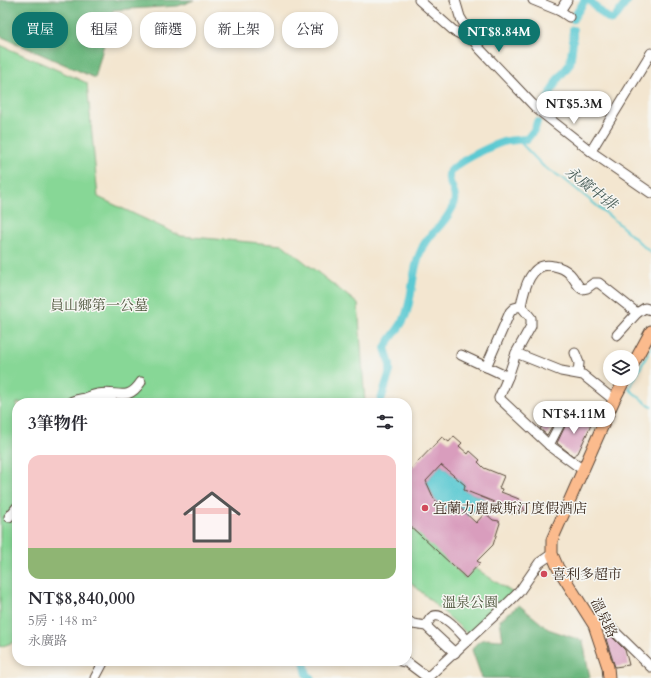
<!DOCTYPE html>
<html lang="zh-TW">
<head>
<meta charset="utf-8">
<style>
  body { margin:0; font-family:Cardo,"Noto Serif TC",serif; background:#f7f7f7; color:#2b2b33; height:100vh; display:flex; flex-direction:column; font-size:15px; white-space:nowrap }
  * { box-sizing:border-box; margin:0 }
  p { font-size:13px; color:#7c7c81 }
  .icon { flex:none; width:22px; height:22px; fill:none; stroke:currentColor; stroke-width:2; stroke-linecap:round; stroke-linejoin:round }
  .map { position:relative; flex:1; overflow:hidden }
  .drawer { position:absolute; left:12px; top:398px; width:400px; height:268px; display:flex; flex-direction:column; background:#fff; border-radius:16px; box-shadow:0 2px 6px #0003 }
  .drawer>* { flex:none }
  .hud { position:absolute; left:12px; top:12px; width:400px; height:36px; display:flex; gap:8px }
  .fabs { position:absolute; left:603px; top:350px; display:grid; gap:8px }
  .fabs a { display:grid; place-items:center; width:36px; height:36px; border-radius:50%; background:#fff; box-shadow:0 2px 6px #0003; font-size:20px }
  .price { position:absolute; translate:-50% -34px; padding:0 9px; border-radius:14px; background:#fff; color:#222; font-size:13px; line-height:26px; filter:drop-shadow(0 1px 2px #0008) }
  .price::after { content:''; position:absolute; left:50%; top:24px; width:12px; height:9px; margin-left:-6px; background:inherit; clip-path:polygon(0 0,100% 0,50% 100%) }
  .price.on { background:#0f766e; color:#fff }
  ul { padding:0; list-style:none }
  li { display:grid; align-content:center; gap:8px; height:212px; padding:0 16px }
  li+li { border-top:1px solid #e1e1e2 }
  li span { display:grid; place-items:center; height:124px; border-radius:12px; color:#555 }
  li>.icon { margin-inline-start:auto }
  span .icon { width:72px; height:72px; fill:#fffc; stroke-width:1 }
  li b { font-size:17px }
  h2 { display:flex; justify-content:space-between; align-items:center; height:48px; padding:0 16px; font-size:17px }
  .chip { padding:0 14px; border-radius:16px; background:#fff; box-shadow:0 2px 6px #0003; font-size:14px; line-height:36px }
  .chip.on { background:#0f766e; color:#fff }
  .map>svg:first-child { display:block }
  .green { fill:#87d796; stroke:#61805a }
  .forest { fill:#6db87f; stroke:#54714e }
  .water { fill:#5cc9d2; stroke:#4c7a78 }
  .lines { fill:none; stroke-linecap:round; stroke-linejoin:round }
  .stream { stroke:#5cc9d2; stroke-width:2 }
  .canal { stroke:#5cc9d2; stroke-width:8 }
  .building { fill:#d99dbd }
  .minor-casing { stroke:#574639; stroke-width:11 }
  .major-casing { stroke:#574639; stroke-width:13 }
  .minor { stroke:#fff; stroke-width:9 }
  .major { stroke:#fbbb8d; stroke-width:11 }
  .poi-dot { fill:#d1495b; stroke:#f6f6f2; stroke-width:1.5 }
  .labels { text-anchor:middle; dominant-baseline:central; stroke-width:3; stroke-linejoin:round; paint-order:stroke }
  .park-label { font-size:14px; fill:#4e553c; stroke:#f6f6f2 }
  .poi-label { font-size:14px; fill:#3b2a1e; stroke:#f6f6f2; text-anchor:start }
  .street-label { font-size:14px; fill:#3b2a1e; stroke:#f6f6f2 }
  .water-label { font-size:15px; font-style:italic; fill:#455a54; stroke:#f6f6f2 }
</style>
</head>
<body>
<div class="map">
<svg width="651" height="678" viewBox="0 0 651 678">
  <rect width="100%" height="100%" fill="#f6f6f2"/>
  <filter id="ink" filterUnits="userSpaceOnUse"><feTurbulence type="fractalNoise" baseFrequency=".025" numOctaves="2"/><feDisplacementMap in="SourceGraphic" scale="8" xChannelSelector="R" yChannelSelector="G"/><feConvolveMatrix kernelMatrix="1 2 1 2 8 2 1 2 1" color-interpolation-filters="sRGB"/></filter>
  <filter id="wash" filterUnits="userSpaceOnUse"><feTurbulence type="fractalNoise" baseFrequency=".012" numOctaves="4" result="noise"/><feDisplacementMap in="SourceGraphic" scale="16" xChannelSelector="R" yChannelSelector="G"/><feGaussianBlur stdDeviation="0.9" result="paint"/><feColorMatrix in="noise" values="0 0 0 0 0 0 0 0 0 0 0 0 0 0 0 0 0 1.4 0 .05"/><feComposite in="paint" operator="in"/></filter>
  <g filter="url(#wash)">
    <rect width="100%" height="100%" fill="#f3e6d0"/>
    <!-- green -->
    <g class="green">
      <polygon points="0,45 87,83 98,197 181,236 283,245 358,304 365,403 17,403 17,641 0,647"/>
      <polygon points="407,519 465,578 475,568 513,593 469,635 407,579"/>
    </g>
    <!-- forest -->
    <g class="forest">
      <polygon points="0,0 194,0 178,6 113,10 95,78 0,36"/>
      <path d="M519,605L548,629L583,641L590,678H482L472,650C480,635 488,640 503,640L500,620Z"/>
    </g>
    <!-- water -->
    <polygon class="water" points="441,465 465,485 464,490 484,498 484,500 469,516 457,505 449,513 434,499 426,481"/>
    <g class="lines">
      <!-- stream -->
      <g class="stream">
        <polyline points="518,140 544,167 564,179 618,223 651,253"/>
        <polyline points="651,348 629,389 651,407"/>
      </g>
      <!-- canal -->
      <g class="canal">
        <polyline points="589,0 605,16 612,20 617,15 628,0"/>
        <polyline points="573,19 585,0"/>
        <polyline points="545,106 548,98 557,80 570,64 573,42 573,30"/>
        <path d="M380,403L390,371V365L385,348C390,337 400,329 405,317C414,294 411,269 423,246C430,233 445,224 451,210C454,206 456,198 454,193C453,186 446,180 450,172C457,162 491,146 503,142C511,140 519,140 527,139L535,129L537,122"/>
        <polyline points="304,661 307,675 311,678"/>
      </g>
    </g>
    <g id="blocks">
      <!-- building -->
      <g class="building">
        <polygon points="566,414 591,425 578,453 573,456 557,443 567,422"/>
        <polygon points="554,415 558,416 547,435 540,429 545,423 546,424 549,418 552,419"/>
        <polygon points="454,436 462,443 459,446 468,454 470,451 480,460 478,462 484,468 504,476 499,488 502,489 501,492 519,499 525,511 513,514 492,506 494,502 464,490 465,485 441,465 426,481 434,499 449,513 457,505 476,523 485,513 493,520 499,521 500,523 493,545 477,561 480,563 466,578 407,523 407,466 411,469 442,437 449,442"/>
        <polygon points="611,636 625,650 629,665 615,667 606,639"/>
      </g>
    </g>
  </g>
  <g filter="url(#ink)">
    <use href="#blocks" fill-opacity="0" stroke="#574639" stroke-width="1"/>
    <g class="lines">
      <!-- minor casing -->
      <g class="minor-casing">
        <g id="minor">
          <polyline points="419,0 454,31 474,41"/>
          <polyline points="455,0 460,17 478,47 537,109 593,153 651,193"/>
          <polyline points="533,0 560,11 569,17"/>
          <polyline points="560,11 567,0"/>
          <polyline points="591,151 651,53"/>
          <polyline points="521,306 531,318 531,326 516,353 508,377 499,398 549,445 583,470"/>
          <path d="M521,306C524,289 531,260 554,266C560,267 566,270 570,274C575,279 576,285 582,289L587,288L594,283H599L637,313L645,308L651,310"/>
          <polyline points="617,335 637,313"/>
          <polyline points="516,353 561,371 583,375 614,400"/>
          <polyline points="575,353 579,363 578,373"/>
          <polyline points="461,355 508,377"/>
          <polyline points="486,367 510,312 514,308 521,306"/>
          <path d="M83,399C88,397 93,395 98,394C118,390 127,403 141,382"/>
          <path d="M69,403C79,395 105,399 116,403"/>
          <polyline points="549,445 562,420"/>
          <polyline points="9,517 17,507"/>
          <polyline points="591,619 605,622 651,667"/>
          <polyline points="407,620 413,624 426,626 455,653"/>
          <path d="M426,626C427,624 429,620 431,618C441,608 461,634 468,641"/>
          <polyline points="400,661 408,663 428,678"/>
          <polyline points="95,678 104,661"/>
          <polyline points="427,678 507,604 519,592 539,563 552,554"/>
        </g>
      </g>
      <!-- major casing -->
      <g class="major-casing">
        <g id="major">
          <polyline points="632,366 651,331"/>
          <polyline points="609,678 608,667 594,625 558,568 552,554 552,540 614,400 625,379"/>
        </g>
      </g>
      <!-- minor -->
      <use href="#minor" class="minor"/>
      <!-- major -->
      <use href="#major" class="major"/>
    </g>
  </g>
  <!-- markers -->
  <g class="poi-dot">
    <circle cx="425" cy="508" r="4"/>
    <circle cx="544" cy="574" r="4"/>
  </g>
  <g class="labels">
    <!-- park labels -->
    <g class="park-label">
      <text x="99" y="305">員山鄉第一公墓</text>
      <text x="470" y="602">溫泉公園</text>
    </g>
    <!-- poi labels -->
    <g class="poi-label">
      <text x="433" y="508">宜蘭力麗威斯汀度假酒店</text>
      <text x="552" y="574">喜利多超市</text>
    </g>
    <!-- street labels -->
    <g class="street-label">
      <text transform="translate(604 618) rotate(64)">溫泉路</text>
    </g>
    <!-- water labels -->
    <g class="water-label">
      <text transform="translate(591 188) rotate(38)">永廣中排</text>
    </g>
  </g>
</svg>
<div class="fabs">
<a><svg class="icon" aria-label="layers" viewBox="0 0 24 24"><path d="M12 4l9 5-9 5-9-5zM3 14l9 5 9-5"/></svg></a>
</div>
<b class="price on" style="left:499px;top:53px">NT$8.84M</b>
<b class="price" style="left:574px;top:125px">NT$5.3M</b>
<b class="price" style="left:574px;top:435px">NT$4.11M</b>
<div class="hud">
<a class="chip on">買屋</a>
<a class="chip">租屋</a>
<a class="chip">篩選</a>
<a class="chip">新上架</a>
<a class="chip">公寓</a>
</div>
<section class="drawer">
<h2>3筆物件<svg class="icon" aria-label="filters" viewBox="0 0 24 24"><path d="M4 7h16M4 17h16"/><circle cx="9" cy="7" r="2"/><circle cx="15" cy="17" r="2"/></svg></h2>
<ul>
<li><span style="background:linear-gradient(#f6c9c9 75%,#8fb573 0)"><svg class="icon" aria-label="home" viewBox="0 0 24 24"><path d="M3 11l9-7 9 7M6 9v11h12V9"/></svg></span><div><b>NT$8,840,000</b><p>5房 · 148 m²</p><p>永廣路</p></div></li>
</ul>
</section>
</div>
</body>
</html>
